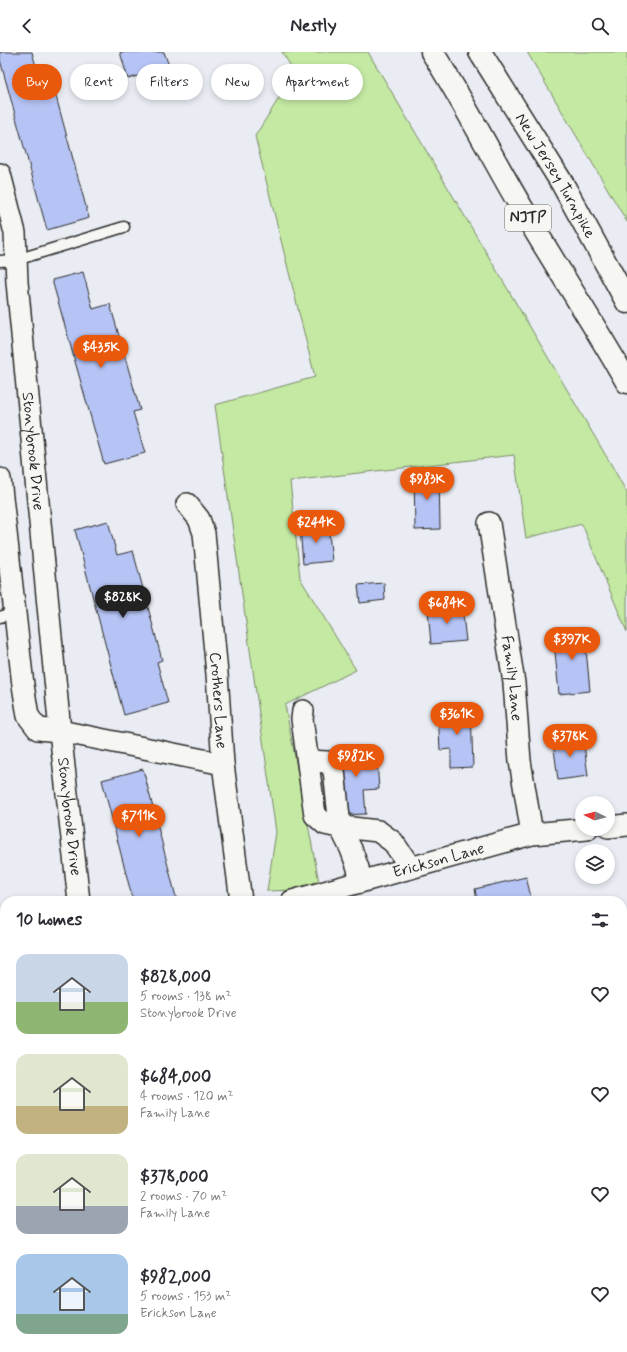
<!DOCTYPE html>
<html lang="en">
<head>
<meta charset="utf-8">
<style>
  body { margin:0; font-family:Mynerve,sans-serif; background:#f7f7f7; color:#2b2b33; height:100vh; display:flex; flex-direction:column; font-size:15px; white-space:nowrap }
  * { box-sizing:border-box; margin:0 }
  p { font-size:13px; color:#7c7c81 }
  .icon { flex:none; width:22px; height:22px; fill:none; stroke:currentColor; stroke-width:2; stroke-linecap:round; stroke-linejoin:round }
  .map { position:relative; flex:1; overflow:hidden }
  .side { position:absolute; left:0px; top:844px; width:627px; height:456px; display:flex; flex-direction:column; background:#fff; border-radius:16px 16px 0 0; box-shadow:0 2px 6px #0003 }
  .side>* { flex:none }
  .top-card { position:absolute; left:12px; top:12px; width:400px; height:36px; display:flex; gap:8px }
  .needle { width:26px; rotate:276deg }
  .buttons { position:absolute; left:575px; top:744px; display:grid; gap:8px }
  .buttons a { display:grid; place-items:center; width:40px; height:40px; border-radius:50%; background:#fff; box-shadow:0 2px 6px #0003; font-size:20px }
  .price { position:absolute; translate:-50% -34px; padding:0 9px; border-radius:14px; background:#ea580c; color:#fff; font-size:13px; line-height:26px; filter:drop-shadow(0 1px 2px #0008) }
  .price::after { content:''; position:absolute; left:50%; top:24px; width:12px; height:9px; margin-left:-6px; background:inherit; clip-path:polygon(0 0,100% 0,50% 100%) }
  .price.active { background:#222; color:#fff }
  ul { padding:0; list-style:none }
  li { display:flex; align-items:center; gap:12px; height:100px; padding:0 16px }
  li span { display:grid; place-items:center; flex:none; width:112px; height:80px; border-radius:12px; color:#555 }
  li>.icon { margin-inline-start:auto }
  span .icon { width:48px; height:48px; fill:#fffc; stroke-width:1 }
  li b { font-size:17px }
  h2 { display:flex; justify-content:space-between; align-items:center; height:48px; padding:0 16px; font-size:17px }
  .chip { padding:0 14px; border-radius:18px; background:#fff; box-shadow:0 2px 6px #0003; font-size:14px; line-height:36px }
  .chip.active { background:#ea580c; color:#fff }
  header { display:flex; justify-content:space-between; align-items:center; height:52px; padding:0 16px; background:#fff; font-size:18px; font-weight:700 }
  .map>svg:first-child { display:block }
  .green { fill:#c4e9a3; stroke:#788a67 }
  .building { fill:#b6c4f5; stroke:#2b2b2b }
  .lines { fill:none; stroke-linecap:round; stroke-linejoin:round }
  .lane-casing { stroke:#2b2b2b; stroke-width:13 }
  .street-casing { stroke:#2b2b2b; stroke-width:24 }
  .highway-casing { stroke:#2b2b2b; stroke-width:25 }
  .lane { stroke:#f6f6f2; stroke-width:10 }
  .street { stroke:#f6f6f2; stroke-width:21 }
  .highway { stroke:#f6f6f2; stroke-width:22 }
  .labels { text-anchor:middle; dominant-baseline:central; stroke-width:3; stroke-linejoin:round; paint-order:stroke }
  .shield { fill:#f6f6f2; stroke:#686867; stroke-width:1 }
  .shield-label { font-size:15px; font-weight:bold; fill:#2b2b2b }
  .street-label { font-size:16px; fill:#2b2b2b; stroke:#f6f6f2 }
</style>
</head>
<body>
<header><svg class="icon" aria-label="back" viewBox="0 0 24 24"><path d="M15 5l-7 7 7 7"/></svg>Nestly<svg class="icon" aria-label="search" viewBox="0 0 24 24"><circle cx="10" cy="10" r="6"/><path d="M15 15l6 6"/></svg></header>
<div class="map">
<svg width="627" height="1300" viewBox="0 0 627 1300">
  <rect width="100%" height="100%" fill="#e9ecf3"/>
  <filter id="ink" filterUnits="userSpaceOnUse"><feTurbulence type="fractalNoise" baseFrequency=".025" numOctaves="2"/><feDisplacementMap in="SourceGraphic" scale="8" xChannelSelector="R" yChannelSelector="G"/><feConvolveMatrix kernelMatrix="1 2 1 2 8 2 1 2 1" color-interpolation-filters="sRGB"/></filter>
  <g filter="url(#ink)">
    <!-- green -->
    <g class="green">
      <polygon points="282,0 368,0 612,414 627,441 627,580 582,472 526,486 514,403 290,429 300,526 356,618 285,653 319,830 295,838 267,839 276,780 215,353 315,325 255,84 295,21"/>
      <polygon points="527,0 627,0 627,170"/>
      <polygon points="5,985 5,1295 79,1295 80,1300 0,1300 0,987"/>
    </g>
    <!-- building -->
    <g class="building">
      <polygon points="0,0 32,0 40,29 51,26 89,166 47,178 0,8"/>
      <polygon points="120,0 164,0 169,14 128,27"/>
      <polygon points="83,220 93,257 110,252 140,358 133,360 145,401 104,412 52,228"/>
      <polygon points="414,421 439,421 440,477 415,478"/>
      <polygon points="108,469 117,503 133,499 162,608 157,610 168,651 124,663 75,478"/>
      <polygon points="328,472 332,509 303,512 300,475"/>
      <polygon points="384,531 385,548 360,551 358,533"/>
      <polygon points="462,554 466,589 431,592 428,558"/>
      <polygon points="584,576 590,639 559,642 553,579"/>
      <polygon points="471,657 473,715 451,716 451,697 440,698 438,659"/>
      <polygon points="583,685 588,724 558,728 553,689"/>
      <polygon points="376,696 379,737 364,738 366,762 340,763 335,698"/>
      <polygon points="143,717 177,849 133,849 102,728"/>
      <polygon points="526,825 532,849 477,849 475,837"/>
      <polygon points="627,978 627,1014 622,1015 622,993 624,992 622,979"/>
      <polygon points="627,1127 627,1168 622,1169 622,1128"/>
      <polygon points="627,1237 627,1278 622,1279 622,1238"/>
      <polygon points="106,1295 140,1295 140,1299"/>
      <polygon points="452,1295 490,1295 492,1300 440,1300 439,1298"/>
      <polygon points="524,1295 570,1295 571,1300 525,1300"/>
    </g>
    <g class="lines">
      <!-- lane casing -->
      <g class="lane-casing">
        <g id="lane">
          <polyline points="0,209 16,208 124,175"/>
          <polyline points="0,565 15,560"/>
          <polyline points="0,920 5,913"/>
          <polyline points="0,937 5,953"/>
        </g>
      </g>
      <!-- street casing -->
      <g class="street-casing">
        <g id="street">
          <path id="s1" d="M0,122L15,181L17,230L60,679L79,849"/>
          <polyline points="0,427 23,633 28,664 38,677 60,679 223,712"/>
          <path id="s2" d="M187,452L199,467L204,481L217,622L223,712L241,849"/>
          <path id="s3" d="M489,471L514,631L520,709L532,782"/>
          <polyline points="303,659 302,667 315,763 325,772 334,774 378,779 393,790 411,816"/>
          <polyline points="308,709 327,710 334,718 340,775 351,797 358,816 360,830"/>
          <polyline points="608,775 627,773"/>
          <path id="s4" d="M292,849L532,782L587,777"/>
          <polyline points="622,1074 627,1073"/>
          <polyline points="198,1295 198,1300"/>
        </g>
      </g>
      <!-- highway casing -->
      <g class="highway-casing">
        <g id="highway">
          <path d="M432,0C465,51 492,106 523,158C557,216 594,272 627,330"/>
          <path id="s5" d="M480,0L562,131L627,250"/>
        </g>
      </g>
      <!-- lane -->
      <use href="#lane" class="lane"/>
      <!-- street -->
      <use href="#street" class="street"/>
      <!-- highway -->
      <use href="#highway" class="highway"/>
    </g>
  </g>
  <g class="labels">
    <!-- shield labels -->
    <rect class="shield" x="505" y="153" width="46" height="26" rx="3"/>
    <g class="shield-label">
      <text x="528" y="166">NJTP</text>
    </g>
    <!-- street labels -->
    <g class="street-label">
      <text stroke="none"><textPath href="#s5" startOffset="145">New Jersey Turnpike</textPath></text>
      <text stroke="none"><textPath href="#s1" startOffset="280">Stonybrook Drive</textPath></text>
      <text stroke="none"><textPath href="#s3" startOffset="157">Family Lane</textPath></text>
      <text stroke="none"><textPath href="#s2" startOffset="202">Crothers Lane</textPath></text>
      <text stroke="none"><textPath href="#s1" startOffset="647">Stonybrook Drive</textPath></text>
      <text stroke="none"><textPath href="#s4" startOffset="152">Erickson Lane</textPath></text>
    </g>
  </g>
</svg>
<div class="buttons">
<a><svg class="needle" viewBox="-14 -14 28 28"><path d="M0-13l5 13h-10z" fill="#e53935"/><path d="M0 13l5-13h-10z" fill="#7c7c81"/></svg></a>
<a><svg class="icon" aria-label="layers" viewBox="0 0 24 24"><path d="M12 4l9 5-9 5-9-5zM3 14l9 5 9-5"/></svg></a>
</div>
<b class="price" style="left:101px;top:317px">$435K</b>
<b class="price" style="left:427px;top:449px">$983K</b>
<b class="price" style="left:316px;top:492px">$244K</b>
<b class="price active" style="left:123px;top:567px">$828K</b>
<b class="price" style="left:447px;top:573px">$684K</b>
<b class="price" style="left:572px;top:609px">$397K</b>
<b class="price" style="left:457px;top:684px">$361K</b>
<b class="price" style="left:570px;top:706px">$378K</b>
<b class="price" style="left:356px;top:726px">$982K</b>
<b class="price" style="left:139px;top:786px">$711K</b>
<div class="top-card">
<a class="chip active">Buy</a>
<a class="chip">Rent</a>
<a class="chip">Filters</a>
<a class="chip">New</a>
<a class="chip">Apartment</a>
</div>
<section class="side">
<h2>10 homes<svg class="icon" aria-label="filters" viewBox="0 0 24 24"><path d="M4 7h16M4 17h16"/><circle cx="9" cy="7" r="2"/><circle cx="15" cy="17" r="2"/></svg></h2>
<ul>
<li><span style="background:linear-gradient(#c9d6e8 60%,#8fb573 0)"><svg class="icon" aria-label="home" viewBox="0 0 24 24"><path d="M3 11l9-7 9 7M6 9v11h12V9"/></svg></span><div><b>$828,000</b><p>5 rooms · 138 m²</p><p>Stonybrook Drive</p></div><svg class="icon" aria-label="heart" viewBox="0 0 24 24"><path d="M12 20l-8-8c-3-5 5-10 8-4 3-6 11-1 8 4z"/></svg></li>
<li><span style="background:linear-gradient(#dfe7d0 65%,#c2b280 0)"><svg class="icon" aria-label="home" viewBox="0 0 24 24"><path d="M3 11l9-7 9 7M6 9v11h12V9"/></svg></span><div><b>$684,000</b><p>4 rooms · 120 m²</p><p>Family Lane</p></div><svg class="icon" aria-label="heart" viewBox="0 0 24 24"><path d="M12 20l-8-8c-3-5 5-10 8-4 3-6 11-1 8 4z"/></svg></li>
<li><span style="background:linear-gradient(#dfe7d0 65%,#9aa5b1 0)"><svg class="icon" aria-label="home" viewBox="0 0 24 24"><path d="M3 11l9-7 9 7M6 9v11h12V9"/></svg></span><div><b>$378,000</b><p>2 rooms · 70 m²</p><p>Family Lane</p></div><svg class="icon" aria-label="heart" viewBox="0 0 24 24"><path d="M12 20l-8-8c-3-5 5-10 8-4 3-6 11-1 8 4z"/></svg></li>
<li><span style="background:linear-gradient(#a9c7e8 75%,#7fa58c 0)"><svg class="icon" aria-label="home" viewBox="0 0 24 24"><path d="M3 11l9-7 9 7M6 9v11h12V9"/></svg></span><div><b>$982,000</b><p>5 rooms · 153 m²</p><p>Erickson Lane</p></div><svg class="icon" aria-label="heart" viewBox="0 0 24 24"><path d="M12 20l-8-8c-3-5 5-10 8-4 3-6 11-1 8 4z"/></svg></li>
</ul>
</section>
</div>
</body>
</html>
